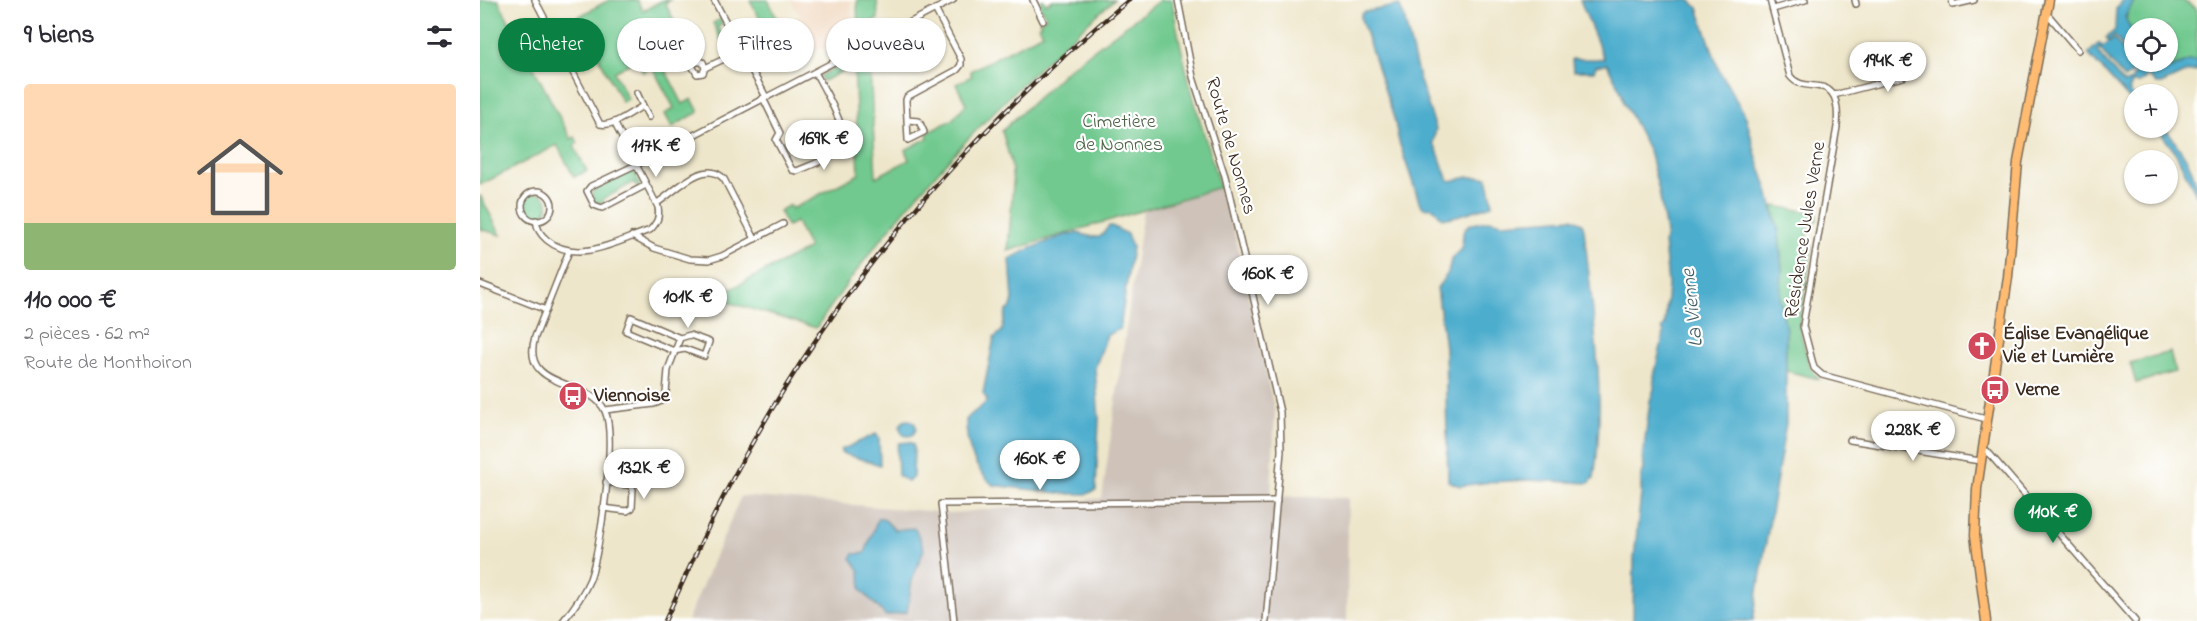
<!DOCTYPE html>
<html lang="fr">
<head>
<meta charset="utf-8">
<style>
  body { margin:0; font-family:"Indie Flower",sans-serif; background:#f7f7f7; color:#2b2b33; height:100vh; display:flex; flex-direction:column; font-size:22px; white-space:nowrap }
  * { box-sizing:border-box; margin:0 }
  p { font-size:20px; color:#7c7c81 }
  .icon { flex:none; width:33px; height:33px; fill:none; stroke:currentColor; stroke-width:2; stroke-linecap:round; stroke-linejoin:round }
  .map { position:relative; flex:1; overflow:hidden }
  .panel { display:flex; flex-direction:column; background:#fff; width:480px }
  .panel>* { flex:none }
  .top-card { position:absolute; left:18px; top:18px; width:570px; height:54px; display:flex; gap:12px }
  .controls { position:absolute; left:1644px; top:18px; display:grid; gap:12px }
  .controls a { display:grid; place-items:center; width:54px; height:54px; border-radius:50%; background:#fff; box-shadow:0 2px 4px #0004; font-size:30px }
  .price { position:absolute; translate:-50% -51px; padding:0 14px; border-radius:21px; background:#fff; color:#222; font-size:20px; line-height:39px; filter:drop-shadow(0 2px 3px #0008) }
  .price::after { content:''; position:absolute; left:50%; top:36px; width:18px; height:14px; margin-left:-9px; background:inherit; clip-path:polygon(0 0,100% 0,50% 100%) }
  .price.current { background:#0b8043; color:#fff }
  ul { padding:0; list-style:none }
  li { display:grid; align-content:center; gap:12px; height:318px; padding:0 24px }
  li span { display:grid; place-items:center; height:186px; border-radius:6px; color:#555 }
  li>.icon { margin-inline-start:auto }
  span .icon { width:108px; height:108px; fill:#fffc; stroke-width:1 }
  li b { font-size:26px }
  h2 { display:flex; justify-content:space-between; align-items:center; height:72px; padding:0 24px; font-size:26px }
  .tag { padding:0 21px; border-radius:27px; background:#fff; box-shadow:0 2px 4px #0004; font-size:21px; line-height:54px }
  .tag.current { background:#0b8043; color:#fff }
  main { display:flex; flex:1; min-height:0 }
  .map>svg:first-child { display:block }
  .built { fill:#f0d6bc }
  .industrial { fill:#cec2b9 }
  .green { fill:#71c98f; stroke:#567a56; stroke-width:1.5 }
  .water { fill:#4eadcd; stroke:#446c76; stroke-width:1.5 }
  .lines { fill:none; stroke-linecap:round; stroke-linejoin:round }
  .street-casing { stroke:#7a6c5a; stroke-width:8 }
  .primary-casing { stroke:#7a6c5a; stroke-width:11 }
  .street { stroke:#fff; stroke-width:5 }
  .primary { stroke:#ffbb71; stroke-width:8 }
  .rail-casing { stroke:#3b2a1e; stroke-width:4.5 }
  .rail { stroke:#fff; stroke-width:2; stroke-dasharray:7; stroke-linecap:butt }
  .labels { text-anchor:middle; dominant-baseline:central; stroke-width:4.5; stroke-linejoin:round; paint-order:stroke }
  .park-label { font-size:20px; fill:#4e6246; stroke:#fff }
  .street-label { font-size:20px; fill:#3b2a1e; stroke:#fff }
  .poi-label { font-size:20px; font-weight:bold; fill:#3b2a1e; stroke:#fff; text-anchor:start }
  .water-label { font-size:21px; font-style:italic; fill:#435e64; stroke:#fff }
</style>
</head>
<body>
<main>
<section class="panel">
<h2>9 biens<svg class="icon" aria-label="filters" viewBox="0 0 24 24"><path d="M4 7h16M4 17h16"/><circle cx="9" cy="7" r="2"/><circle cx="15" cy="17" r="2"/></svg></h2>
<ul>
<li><span style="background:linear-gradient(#ffd9b3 75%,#8fb573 0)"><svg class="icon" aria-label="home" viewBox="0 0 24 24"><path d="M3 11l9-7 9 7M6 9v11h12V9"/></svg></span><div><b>110 000 €</b><p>2 pièces · 62 m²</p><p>Route de Monthoiron</p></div></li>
</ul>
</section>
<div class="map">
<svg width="1717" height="621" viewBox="0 0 1717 621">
  <rect width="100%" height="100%" fill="#fff"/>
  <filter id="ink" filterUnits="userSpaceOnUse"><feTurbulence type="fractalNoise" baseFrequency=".0167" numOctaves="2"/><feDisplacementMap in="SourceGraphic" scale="12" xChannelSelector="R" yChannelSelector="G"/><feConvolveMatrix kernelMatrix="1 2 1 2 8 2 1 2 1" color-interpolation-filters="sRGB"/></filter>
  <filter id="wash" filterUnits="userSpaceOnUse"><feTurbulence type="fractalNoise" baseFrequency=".008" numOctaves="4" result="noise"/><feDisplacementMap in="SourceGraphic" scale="24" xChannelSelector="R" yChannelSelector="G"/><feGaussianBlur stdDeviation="1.35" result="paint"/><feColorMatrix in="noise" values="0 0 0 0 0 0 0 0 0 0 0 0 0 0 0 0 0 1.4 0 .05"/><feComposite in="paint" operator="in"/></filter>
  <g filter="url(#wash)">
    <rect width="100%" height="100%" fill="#eee6ca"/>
    <!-- built -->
    <polygon class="built" points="311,0 371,0 373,32 334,52 326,35 321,37 312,20 319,16"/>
    <!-- industrial -->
    <polygon class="industrial" points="744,186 795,412 791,496 868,498 867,621 207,621 261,496 472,513 622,498 663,210"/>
    <!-- green -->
    <g class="green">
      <polygon points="0,0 18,0 43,48 62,38 64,43 46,53 91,139 95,137 98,143 94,146 107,171 94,177 77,145 0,185"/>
      <polygon points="129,0 157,0 163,11 183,0 190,0 185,3 202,36 175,50 203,104 212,99 219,112 192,127 185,114 194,108 172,67 163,72 156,60 134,72 148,99 142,102 101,23 82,33 79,27"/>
      <polygon points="270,0 288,0 319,61 306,68"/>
      <polygon points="377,0 397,0 398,19 378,29"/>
      <path d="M561,0H564L566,4L573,0H634C522,96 419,205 336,328L234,298L329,248L316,222L307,226L299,211L310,205L312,209L379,174L374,66L343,81L340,76L389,51L396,177L429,160L425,150L448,138L447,133L472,120L486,104L476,84L492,76L490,71L563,33L559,26L562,24L560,21L566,17L560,5Z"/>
      <path d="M680,0H692C702,64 721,125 740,187L528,251L533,184L531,163L522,131L588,69Z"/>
      <polygon points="1654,0 1702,0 1717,9 1717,63 1709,61 1687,69 1674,62 1688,62 1688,28 1654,28 1654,34 1646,20 1648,10"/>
      <polygon points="241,19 243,24 238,26 248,45 253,43 254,46 246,50 233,23"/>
      <polygon points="149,171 155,172 160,185 157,187 154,182 122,200 124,204 116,203 112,196 113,191"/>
      <circle cx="56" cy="205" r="12"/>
      <polygon points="0,195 21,235 0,229"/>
      <polygon points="1293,206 1337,213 1337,221 1330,220 1326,246 1332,247 1319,327 1330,368 1339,379 1306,371 1306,329 1300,299 1302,271 1299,233"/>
      <polygon points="1690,352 1695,372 1656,383 1650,363"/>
    </g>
    <!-- water -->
    <g class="water">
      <polygon points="1100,0 1210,0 1218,8 1239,70 1266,117 1277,159 1287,187 1299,233 1302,271 1300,299 1306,329 1306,423 1273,621 1153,621 1154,558 1161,494 1161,474 1164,470 1163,455 1170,401 1174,389 1174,376 1184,333 1182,329 1185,325 1188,284 1184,242 1186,233 1179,191 1169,151 1143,101 1142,94 1127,64 1116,66 1114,71 1093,71 1092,59 1124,59"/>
      <polygon points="1643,0 1655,0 1645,17 1654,36 1654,61 1635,36 1628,41 1626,38 1635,30 1636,9"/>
      <path d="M919,5L924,17L939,78L956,129L953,143C962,156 962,172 970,181L988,177H1007L1012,199V205C1005,207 969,220 964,218C953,215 961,205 944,208L940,204L919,142L914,118L881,19V14L885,12Z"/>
      <polygon points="1634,39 1658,69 1644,79 1620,49"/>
      <path d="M1619,43L1622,46L1617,51L1644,84L1651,81L1654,75L1660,69L1655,62H1672C1685,78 1700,61 1715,60L1717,61V71L1707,72L1681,84H1676L1667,76L1660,83H1652L1649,91L1654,97V104L1608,54Z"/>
      <path d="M1677,128H1685C1700,149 1717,169 1717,196L1695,152Z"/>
      <path d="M1092,218L1102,223L1104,229C1112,311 1127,396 1114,478L1109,483L1048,480L1010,482L980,486L968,481L965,348L957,288L968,273L971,260L982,249L983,233L988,225L1011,220L1022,223Z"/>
      <path d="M629,226H632L647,234L652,247L640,329L627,335L615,368L619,419L616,490L607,494H586L513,485C493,468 486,445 486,420C492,411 502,409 507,400L503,393L514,338L522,331L526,311L530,309L533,300L530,259C541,252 585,233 597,233C605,234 609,238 620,237Z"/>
      <circle cx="428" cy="428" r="8"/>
      <polygon points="396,434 399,438 400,465 361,453 361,450"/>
      <polygon points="429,442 433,444 434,448 433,477 428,482 418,475 417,449 419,443"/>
      <polygon points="398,518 405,520 415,530 435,528 444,549 432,581 427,612 406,616 381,590 380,571 371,558 374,554 385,553"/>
    </g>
  </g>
  <g filter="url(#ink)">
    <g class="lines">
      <!-- street casing -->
      <g class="street-casing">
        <g id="street">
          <path d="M55,0L120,124C134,127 151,112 163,106L157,93"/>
          <polyline points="234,0 286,97"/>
          <polyline points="553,0 563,21"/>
          <polyline points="698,0 713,77 745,176 800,412 801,451 786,621"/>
          <path d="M1290,0L1310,76C1326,98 1362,66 1357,127L1324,319L1323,326L1334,368L1342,375L1506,419"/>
          <polyline points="1375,0 1376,4"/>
          <polyline points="1472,0 1473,5 1494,0"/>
          <polyline points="1293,9 1325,0"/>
          <polyline points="1566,16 1570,17 1598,50"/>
          <polyline points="225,68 223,62 216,62 212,66 217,74 223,73 225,68 261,51"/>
          <polyline points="1354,95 1423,77 1418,61"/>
          <path d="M283,98L300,133L296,140L312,170L317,171C331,165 349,159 360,150C374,137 342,86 335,72"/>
          <polyline points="163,106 169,117"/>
          <polyline points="427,120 439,121 444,132 428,140 426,100 427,97 477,70 481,65 481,59 455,9"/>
          <polyline points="166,185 122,208 114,205 107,191 111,186 162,162 473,0"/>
          <circle cx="57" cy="206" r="15"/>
          <path d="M177,203C194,193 224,157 244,179L275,239"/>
          <path d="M56,220C57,229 60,234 67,240C97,265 138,241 170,230C177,223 180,217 178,207L134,122"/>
          <polyline points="152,236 174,248 210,259 229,260 242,256 303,224"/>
          <polyline points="0,284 66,310"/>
          <polyline points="125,410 174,404 182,401 186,393 188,370 200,338 151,317 146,331 194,351 205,349 224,356 229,342 210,335 200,338"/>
          <polyline points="1370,440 1500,461"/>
          <polyline points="1502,449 1507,451 1655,621"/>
          <polyline points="123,508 147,511 152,508 153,489 149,485 126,482"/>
          <path d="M83,621C94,608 103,595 110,579C120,551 137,437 125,411C110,377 39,391 55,337L89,251"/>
          <polyline points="474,621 461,504 797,501"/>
        </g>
      </g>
      <!-- primary casing -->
      <g class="primary-casing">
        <polyline id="primary" points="1506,621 1495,535 1497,489 1528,277 1538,162 1569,0"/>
      </g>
      <!-- street -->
      <use href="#street" class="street"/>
      <!-- primary -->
      <use href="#primary" class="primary"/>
      <!-- rail casing -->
      <g class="rail-casing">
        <path id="rail" d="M185,621C213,559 241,497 275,438C371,269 499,123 649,0"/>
      </g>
      <!-- rail -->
      <use href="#rail" class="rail"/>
    </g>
  </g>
  <!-- icons -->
  <defs>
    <g id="church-disc" transform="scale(1.5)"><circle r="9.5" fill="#d1495b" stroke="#fff"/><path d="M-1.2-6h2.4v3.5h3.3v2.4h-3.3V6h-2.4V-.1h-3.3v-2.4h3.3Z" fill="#fff"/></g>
    <g id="bus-disc" transform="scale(1.5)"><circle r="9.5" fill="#d1495b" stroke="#fff"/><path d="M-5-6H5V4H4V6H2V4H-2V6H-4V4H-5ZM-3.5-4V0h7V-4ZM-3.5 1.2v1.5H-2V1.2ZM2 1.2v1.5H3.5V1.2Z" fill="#fff"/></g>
  </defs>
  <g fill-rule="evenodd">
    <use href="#church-disc" x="1502" y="346"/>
    <use href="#bus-disc" x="1515" y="390"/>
    <use href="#bus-disc" x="93" y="396"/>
  </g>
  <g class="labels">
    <!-- park labels -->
    <g class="park-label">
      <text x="639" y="122">Cimetière<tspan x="639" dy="23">de Nonnes</tspan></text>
    </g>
    <!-- street labels -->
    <g class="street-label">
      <text transform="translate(750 146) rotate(74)">Route de Nonnes</text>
      <text transform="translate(1326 230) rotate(-81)">Résidence Jules Verne</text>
    </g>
    <!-- poi labels -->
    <g class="poi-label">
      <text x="1523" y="334">Église Evangélique<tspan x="1523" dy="23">Vie et Lumière</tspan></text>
      <text x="1536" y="390">Verne</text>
      <text x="114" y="396">Viennoise</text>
    </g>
    <!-- water labels -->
    <g class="water-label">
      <text transform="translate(1213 308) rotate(-96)">La Vienne</text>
    </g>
  </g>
</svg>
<div class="controls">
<a><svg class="icon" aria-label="locate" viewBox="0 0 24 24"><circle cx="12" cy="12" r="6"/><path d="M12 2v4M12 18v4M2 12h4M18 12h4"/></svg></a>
<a>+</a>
<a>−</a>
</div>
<b class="price" style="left:1408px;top:93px">194K €</b>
<b class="price" style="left:344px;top:171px">169K €</b>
<b class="price" style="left:176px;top:178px">117K €</b>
<b class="price" style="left:788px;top:306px">160K €</b>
<b class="price" style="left:208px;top:329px">101K €</b>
<b class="price" style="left:1433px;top:462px">228K €</b>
<b class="price" style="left:560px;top:491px">160K €</b>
<b class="price" style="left:164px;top:500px">132K €</b>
<b class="price current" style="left:1573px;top:544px">110K €</b>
<div class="top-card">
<a class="tag current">Acheter</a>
<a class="tag">Louer</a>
<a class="tag">Filtres</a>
<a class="tag">Nouveau</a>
</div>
</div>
</main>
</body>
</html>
